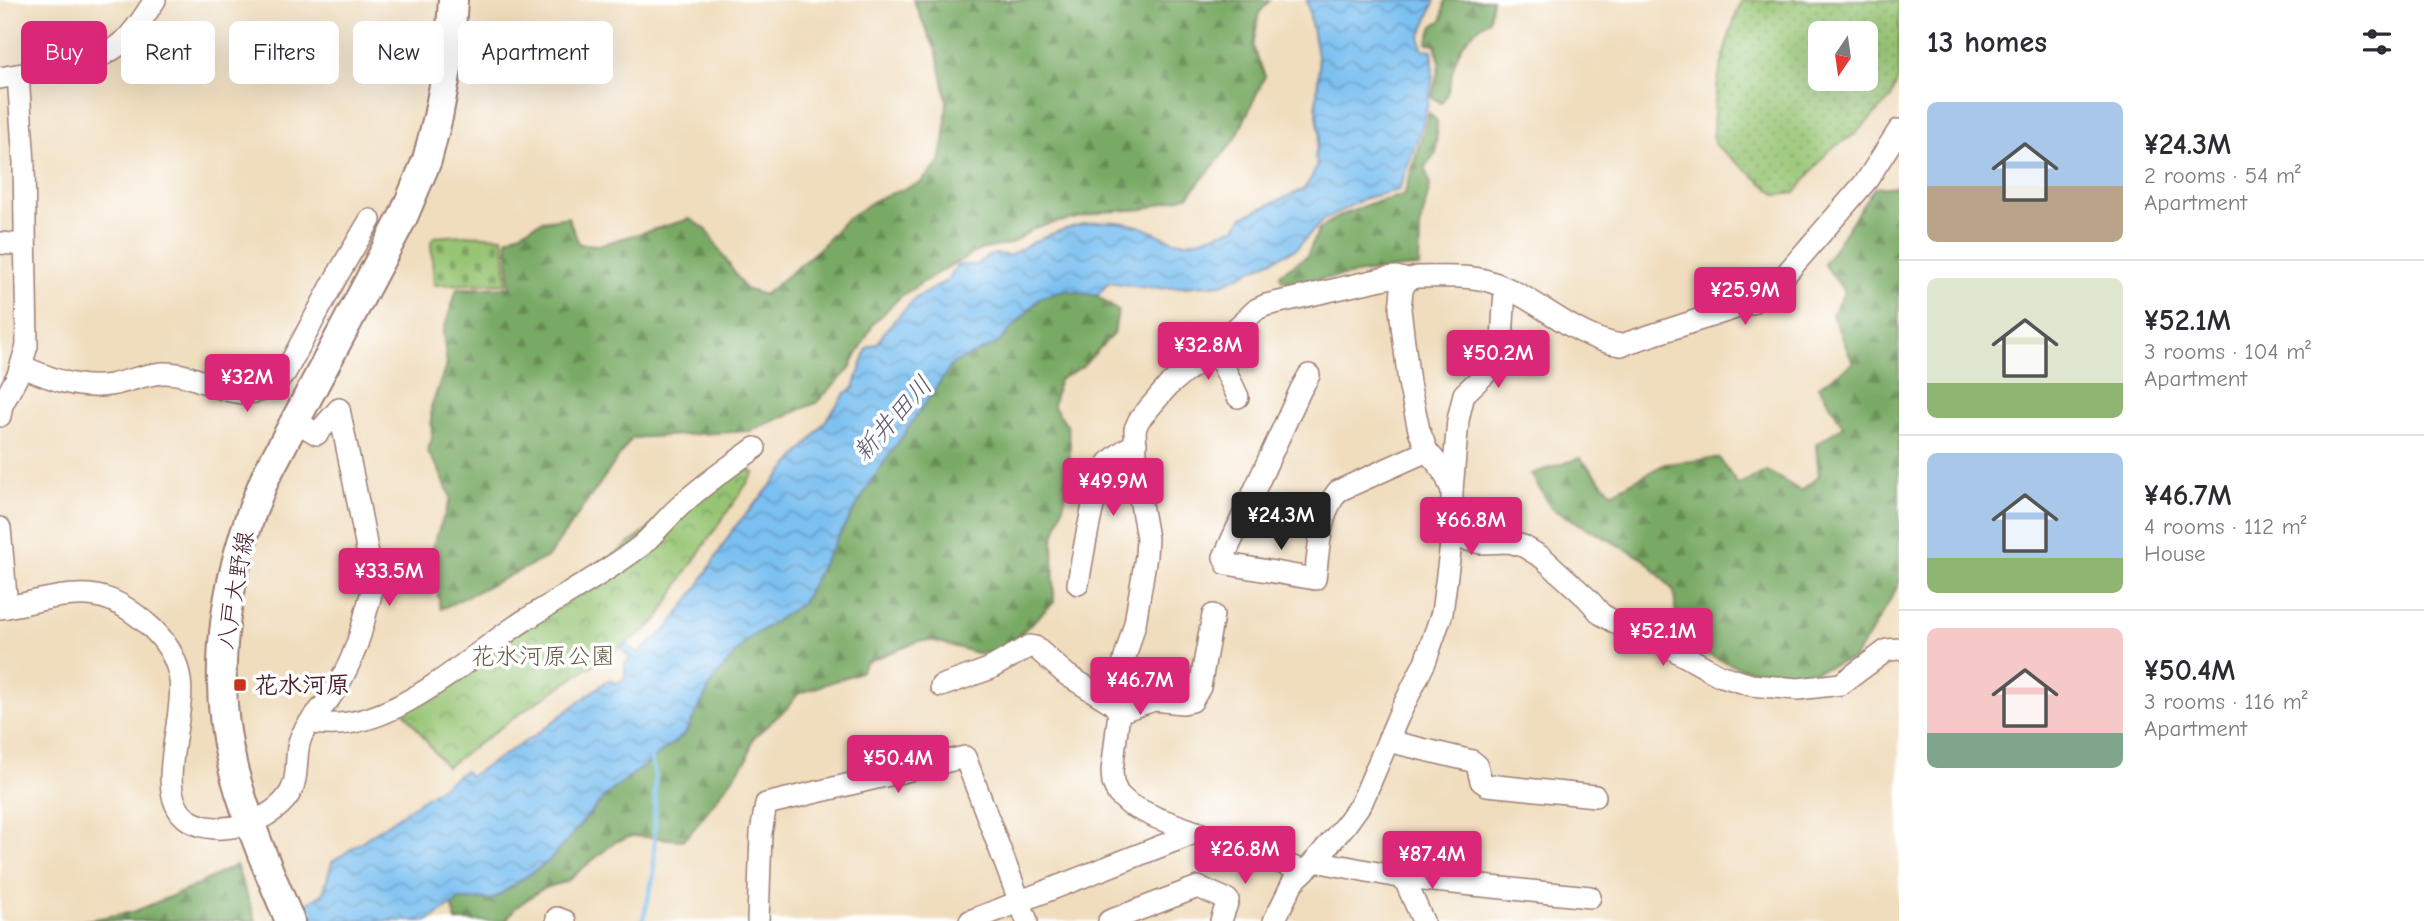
<!DOCTYPE html>
<html lang="en">
<head>
<meta charset="utf-8">
<style>
  body { margin:0; font-family:"Comic Neue","Klee One",sans-serif; background:#f7f7f7; color:#2b2b33; height:100vh; display:flex; flex-direction:column; font-size:26px; white-space:nowrap }
  * { box-sizing:border-box; margin:0 }
  p { font-size:23px; color:#7c7c81 }
  .icon { flex:none; width:38px; height:38px; fill:none; stroke:currentColor; stroke-width:2; stroke-linecap:round; stroke-linejoin:round }
  .map { position:relative; flex:1; overflow:hidden }
  .details { display:flex; flex-direction:column; background:#fff; width:525px }
  .details>* { flex:none }
  .hud { position:absolute; left:21px; top:21px; width:665px; height:63px; display:flex; gap:14px }
  .needle { width:46px; rotate:193deg }
  .tools { position:absolute; left:1808px; top:21px; display:grid; gap:14px }
  .tools a { display:grid; place-items:center; width:70px; height:70px; border-radius:10px; background:#fff; box-shadow:0 7px 28px #0002; font-size:35px }
  .price { position:absolute; translate:-50% -60px; padding:0 16px; border-radius:7px; background:#db2777; color:#fff; font-size:23px; line-height:46px; filter:drop-shadow(0 2px 4px #0008) }
  .price::after { content:''; position:absolute; left:50%; top:42px; width:21px; height:16px; margin-left:-10px; background:inherit; clip-path:polygon(0 0,100% 0,50% 100%) }
  .price.current { background:#222; color:#fff }
  ul { padding:0; list-style:none }
  li { display:flex; align-items:center; gap:21px; height:175px; padding:0 28px }
  li+li { border-top:2px solid #e1e1e2 }
  li span { display:grid; place-items:center; flex:none; width:196px; height:140px; border-radius:10px; color:#555 }
  li>.icon { margin-inline-start:auto }
  span .icon { width:84px; height:84px; fill:#fffc; stroke-width:1 }
  li b { font-size:30px }
  h2 { display:flex; justify-content:space-between; align-items:center; height:84px; padding:0 28px; font-size:30px }
  .chip { padding:0 24px; border-radius:10px; background:#fff; box-shadow:0 7px 28px #0002; font-size:24px; line-height:63px }
  .chip.current { background:#db2777; color:#fff }
  main { display:flex; flex:1; min-height:0 }
  .map>svg:first-child { display:block }
  .grass { fill:url(#grass-dots); stroke:#70724f; stroke-width:2; fill-rule:evenodd }
  .forest { fill:url(#forest-firs); stroke:#626448; stroke-width:2 }
  .cemetery { fill:url(#cemetery-stones); stroke:#70724f; stroke-width:2 }
  .park { fill:url(#park-crowns); stroke:#70724f; stroke-width:2 }
  .water { fill:url(#water-waves); stroke:#62708e; stroke-width:2 }
  .lines { fill:none; stroke-linecap:round; stroke-linejoin:round }
  .stream { stroke:#7ac0f1; stroke-width:4.5 }
  .minor-casing { stroke:#9d7e74; stroke-width:24 }
  .major-casing { stroke:#9d7e74; stroke-width:32 }
  .minor { stroke:#fff; stroke-width:21 }
  .major { stroke:#fff; stroke-width:28 }
  .poi-dot { fill:#c8321e; stroke:#fff; stroke-width:2.5 }
  .labels { text-anchor:middle; dominant-baseline:central; stroke-width:7; stroke-linejoin:round; paint-order:stroke }
  .street-label { font-size:24px; fill:#4a1f2b; stroke:#fff }
  .park-label { font-size:24px; fill:#655944; stroke:#fff }
  .poi-label { font-size:24px; font-weight:bold; fill:#4a1f2b; stroke:#fff; text-anchor:start }
  .water-label { font-size:26px; font-style:italic; fill:#5b5770; stroke:#fff }
</style>
</head>
<body>
<main>
<div class="map">
<svg width="1899" height="921" viewBox="0 0 1899 921">
  <defs>
    <pattern id="grass-dots" width="8" height="8" patternUnits="userSpaceOnUse" patternTransform="scale(1.75)"><rect width="8" height="8" fill="#97c573"/><path d="M2 2h.1M6 6h.1" fill="none" stroke="#7d9f5f" stroke-width="1.8" stroke-linecap="round"/></pattern>
    <pattern id="forest-firs" width="22" height="20" patternUnits="userSpaceOnUse" patternTransform="scale(1.75)"><rect width="22" height="20" fill="#79aa65"/><path d="M5 1l3.5 6h-7zM16 11l3.5 6h-7z" fill="#658a53"/></pattern>
    <pattern id="cemetery-stones" width="16" height="16" patternUnits="userSpaceOnUse" patternTransform="scale(1.75)"><rect width="16" height="16" fill="#97c573"/><path d="M2 7V4a2 2 0 0 1 4 0v3zM10 15v-3a2 2 0 0 1 4 0v3z" fill="#7d9f5f"/></pattern>
    <pattern id="park-crowns" width="20" height="18" patternUnits="userSpaceOnUse" patternTransform="scale(1.75)"><rect width="20" height="18" fill="#97c573"/><path d="M2 6a3 3 0 1 1 6 0M12 15a3 3 0 1 1 6 0" fill="none" stroke="#7d9f5f"/></pattern>
    <pattern id="water-waves" width="16" height="10" patternUnits="userSpaceOnUse" patternTransform="scale(1.75)"><rect width="16" height="10" fill="#7ac0f1"/><path d="M0 5q4-4 8 0t8 0" fill="none" stroke="#669bc3"/></pattern>
  </defs>
  <rect width="100%" height="100%" fill="#fff"/>
  <filter id="ink" filterUnits="userSpaceOnUse"><feTurbulence type="fractalNoise" baseFrequency=".0143" numOctaves="2"/><feDisplacementMap in="SourceGraphic" scale="14" xChannelSelector="R" yChannelSelector="G"/><feConvolveMatrix kernelMatrix="1 2 1 2 8 2 1 2 1" color-interpolation-filters="sRGB"/></filter>
  <filter id="wash" filterUnits="userSpaceOnUse"><feTurbulence type="fractalNoise" baseFrequency=".00686" numOctaves="4" result="noise"/><feDisplacementMap in="SourceGraphic" scale="28" xChannelSelector="R" yChannelSelector="G"/><feGaussianBlur stdDeviation="1.57" result="paint"/><feColorMatrix in="noise" values="0 0 0 0 0 0 0 0 0 0 0 0 0 0 0 0 0 1.4 0 .05"/><feComposite in="paint" operator="in"/></filter>
  <g filter="url(#wash)">
    <rect width="100%" height="100%" fill="#f0ddbd"/>
    <!-- grass -->
    <path class="grass" d="M1742,0H1899V76L1891,98L1854,135L1829,150L1795,193L1777,195L1714,144C1710,99 1725,42 1742,0ZM1820,33H1866V79H1820Z"/>
    <!-- forest -->
    <g class="forest">
      <polygon points="913,0 1270,0 1259,13 1253,47 1265,76 1235,140 1188,196 1144,209 1104,212 1037,227 1010,244 980,250 939,272 900,297 873,324 849,370 816,403 750,431 632,438 548,557 441,609 429,555 451,498 438,468 427,451 432,439 431,407 447,364 443,333 457,289 510,287 507,239 542,221 568,217 579,244 599,245 690,219 706,229 745,289 764,295 819,249 845,220 877,199 920,183 940,163 945,135 947,101 937,53"/>
      <path d="M1445,0H1492L1489,20C1467,35 1458,46 1452,73C1450,84 1449,94 1441,103L1432,97L1440,62L1435,44L1427,43L1433,26L1442,20Z"/>
      <path d="M1429,113L1437,121L1436,153L1425,166L1430,185L1420,228L1419,267C1373,268 1328,282 1282,281L1280,274L1307,256L1319,229L1336,218L1369,204L1404,195Z"/>
      <polygon points="1899,186 1899,584 1869,636 1853,659 1812,672 1771,674 1740,668 1706,654 1677,629 1674,591 1644,559 1552,509 1531,474 1580,458 1612,493 1665,464 1719,458 1738,485 1767,471 1801,491 1819,476 1816,444 1843,426 1819,386 1853,363 1832,314 1845,292 1824,264 1874,188"/>
      <polygon points="1067,290 1097,296 1118,311 1114,333 1083,366 1059,380 1053,405 1067,425 1070,443 1069,485 1053,541 1054,602 1003,650 980,654 935,641 919,641 867,662 860,672 798,694 787,708 753,738 747,759 689,835 682,840 632,836 615,842 567,881 542,889 515,908 506,921 456,921 452,905 459,900 493,899 550,860 606,795 685,734 714,679 747,640 802,603 825,559 874,477 953,363 997,344 1041,297"/>
      <polygon points="236,865 256,921 82,921 133,912 189,889"/>
    </g>
    <!-- cemetery -->
    <polygon class="cemetery" points="463,235 502,237 504,242 507,283 434,285 431,242 434,237"/>
    <!-- park -->
    <polygon class="park" points="739,463 754,473 686,572 658,619 646,630 525,710 446,767 403,710"/>
    <!-- water -->
    <path class="water" d="M1307,0H1435L1420,38L1422,49L1432,50C1438,97 1414,146 1399,190L1365,198L1322,221L1296,249L1222,284L1154,289L1109,282L1097,296L1067,290L1041,297L997,344L953,363L874,477L825,559L802,603L747,640L714,679L685,734L606,795L550,860L493,899L459,900L428,921H276L323,894L332,862L464,771L470,776L534,736L608,680L617,683L622,681L625,676V664L630,659L621,647L627,643L633,651L639,653L669,627L697,588L733,529L811,440L846,393L854,388L867,348L878,343L886,329L916,298L948,280L957,265H977C987,255 995,251 1009,256C1048,232 1094,212 1141,227C1155,231 1165,241 1181,242C1194,244 1223,231 1237,227L1242,217L1304,189L1312,177L1317,165L1315,156L1320,134L1316,109L1319,66Z"/>
    <g class="lines">
      <!-- stream -->
      <polyline class="stream" points="643,921 654,873 655,775 650,756"/>
    </g>
  </g>
  <g filter="url(#ink)">
    <g class="lines">
      <!-- minor casing -->
      <g class="minor-casing">
        <g id="minor">
          <path d="M0,78C42,70 92,70 125,40C137,29 146,13 155,0"/>
          <polyline points="0,243 24,245"/>
          <polyline points="1215,348 1238,397"/>
          <path d="M21,366C49,378 78,390 110,385C128,382 145,374 163,373C206,371 244,419 285,373L337,276L370,220"/>
          <path d="M1309,375L1301,389L1224,557L1227,564L1315,579C1319,550 1319,514 1338,491L1427,451"/>
          <polyline points="0,416 2,405 18,375 27,346 24,163 18,75"/>
          <polyline points="1452,490 1458,420 1464,394 1501,359 1505,288"/>
          <polyline points="0,528 7,607"/>
          <polyline points="1452,536 1481,543 1509,542 1523,546 1543,558 1588,599 1601,614 1620,625 1642,632 1719,675 1751,685 1798,689 1841,684 1887,650 1899,649"/>
          <path d="M1078,584C1082,560 1095,479 1109,463C1116,455 1127,449 1136,443"/>
          <path d="M0,608C30,604 59,593 89,595C112,597 128,608 145,622C163,637 177,657 180,680C186,717 153,792 186,818C215,841 277,822 292,789C300,772 293,750 303,733C310,720 320,711 329,699C348,672 359,644 366,612C368,604 372,595 372,586C372,573 368,558 366,544C358,499 348,454 339,409L317,434L294,420"/>
          <polyline points="941,686 989,669 1030,646 1035,647 1067,675 1112,703 1119,712 1112,771 1113,783 1118,794 1130,805 1157,818 1304,871"/>
          <polyline points="1112,703 1135,623 1146,556 1147,538 1137,481 1135,429 1139,420 1168,386 1215,348 1257,309 1266,305 1386,278 1396,277 1407,280"/>
          <polyline points="1119,712 1154,700 1183,703 1192,701 1200,687 1213,615"/>
          <path d="M310,722C387,739 465,658 525,620C564,595 606,573 642,545C655,533 666,519 679,507C702,485 729,467 755,448"/>
          <polyline points="1388,741 1472,761 1477,765 1481,781 1487,785 1595,796"/>
          <polyline points="1315,861 1404,878 1590,897"/>
          <polyline points="1404,878 1423,921"/>
          <polyline points="557,918 565,921"/>
          <polyline points="758,921 761,833 766,804 965,757 1027,921"/>
          <polyline points="970,921 1197,832"/>
          <polyline points="1109,921 1198,887 1228,900 1221,921"/>
          <path d="M1274,921L1293,882L1315,861L1347,823L1362,802L1398,717L1425,662L1442,613L1452,536V490L1443,470L1427,451L1419,430L1409,383L1400,309L1402,290L1407,280L1417,277C1439,277 1467,275 1488,281C1536,295 1572,338 1621,345L1751,303L1780,281L1867,180L1899,130"/>
        </g>
      </g>
      <!-- major casing -->
      <g class="major-casing">
        <path id="major" d="M290,921C269,872 248,823 234,772C208,672 226,569 266,476L403,217L427,160L438,117L449,59L453,0"/>
      </g>
      <!-- minor -->
      <use href="#minor" class="minor"/>
      <!-- major -->
      <use href="#major" class="major"/>
    </g>
  </g>
  <!-- markers -->
  <rect class="poi-dot" x="233" y="678" width="14" height="14" rx="3.5"/>
  <g class="labels">
    <!-- street labels -->
    <g class="street-label">
      <text transform="translate(235 590) rotate(-80)">八戸大野線</text>
    </g>
    <!-- park labels -->
    <g class="park-label">
      <text x="543" y="656">花水河原公園</text>
    </g>
    <!-- poi labels -->
    <g class="poi-label">
      <text x="254" y="685">花水河原</text>
    </g>
    <!-- water labels -->
    <g class="water-label">
      <text transform="translate(893 419) rotate(-48)">新井田川</text>
    </g>
  </g>
</svg>
<div class="tools">
<a><svg class="needle" viewBox="-14 -14 28 28"><path d="M0-13l5 13h-10z" fill="#e53935"/><path d="M0 13l5-13h-10z" fill="#7c7c81"/></svg></a>
</div>
<b class="price" style="left:1745px;top:327px">¥25.9M</b>
<b class="price" style="left:1208px;top:382px">¥32.8M</b>
<b class="price" style="left:1498px;top:390px">¥50.2M</b>
<b class="price" style="left:247px;top:414px">¥32M</b>
<b class="price" style="left:1113px;top:518px">¥49.9M</b>
<b class="price current" style="left:1281px;top:552px">¥24.3M</b>
<b class="price" style="left:1471px;top:557px">¥66.8M</b>
<b class="price" style="left:389px;top:608px">¥33.5M</b>
<b class="price" style="left:1663px;top:668px">¥52.1M</b>
<b class="price" style="left:1140px;top:717px">¥46.7M</b>
<b class="price" style="left:898px;top:795px">¥50.4M</b>
<b class="price" style="left:1245px;top:886px">¥26.8M</b>
<b class="price" style="left:1432px;top:891px">¥87.4M</b>
<div class="hud">
<a class="chip current">Buy</a>
<a class="chip">Rent</a>
<a class="chip">Filters</a>
<a class="chip">New</a>
<a class="chip">Apartment</a>
</div>
</div>
<section class="details">
<h2>13 homes<svg class="icon" aria-label="filters" viewBox="0 0 24 24"><path d="M4 7h16M4 17h16"/><circle cx="9" cy="7" r="2"/><circle cx="15" cy="17" r="2"/></svg></h2>
<ul>
<li><span style="background:linear-gradient(#a9c7e8 60%,#b9a48a 0)"><svg class="icon" aria-label="home" viewBox="0 0 24 24"><path d="M3 11l9-7 9 7M6 9v11h12V9"/></svg></span><div><b>¥24.3M</b><p>2 rooms · 54 m²</p><p>Apartment</p></div></li>
<li><span style="background:linear-gradient(#dfe7d0 75%,#8fb573 0)"><svg class="icon" aria-label="home" viewBox="0 0 24 24"><path d="M3 11l9-7 9 7M6 9v11h12V9"/></svg></span><div><b>¥52.1M</b><p>3 rooms · 104 m²</p><p>Apartment</p></div></li>
<li><span style="background:linear-gradient(#a9c7e8 75%,#8fb573 0)"><svg class="icon" aria-label="home" viewBox="0 0 24 24"><path d="M3 11l9-7 9 7M6 9v11h12V9"/></svg></span><div><b>¥46.7M</b><p>4 rooms · 112 m²</p><p>House</p></div></li>
<li><span style="background:linear-gradient(#f6c9c9 75%,#7fa58c 0)"><svg class="icon" aria-label="home" viewBox="0 0 24 24"><path d="M3 11l9-7 9 7M6 9v11h12V9"/></svg></span><div><b>¥50.4M</b><p>3 rooms · 116 m²</p><p>Apartment</p></div></li>
</ul>
</section>
</main>
</body>
</html>
